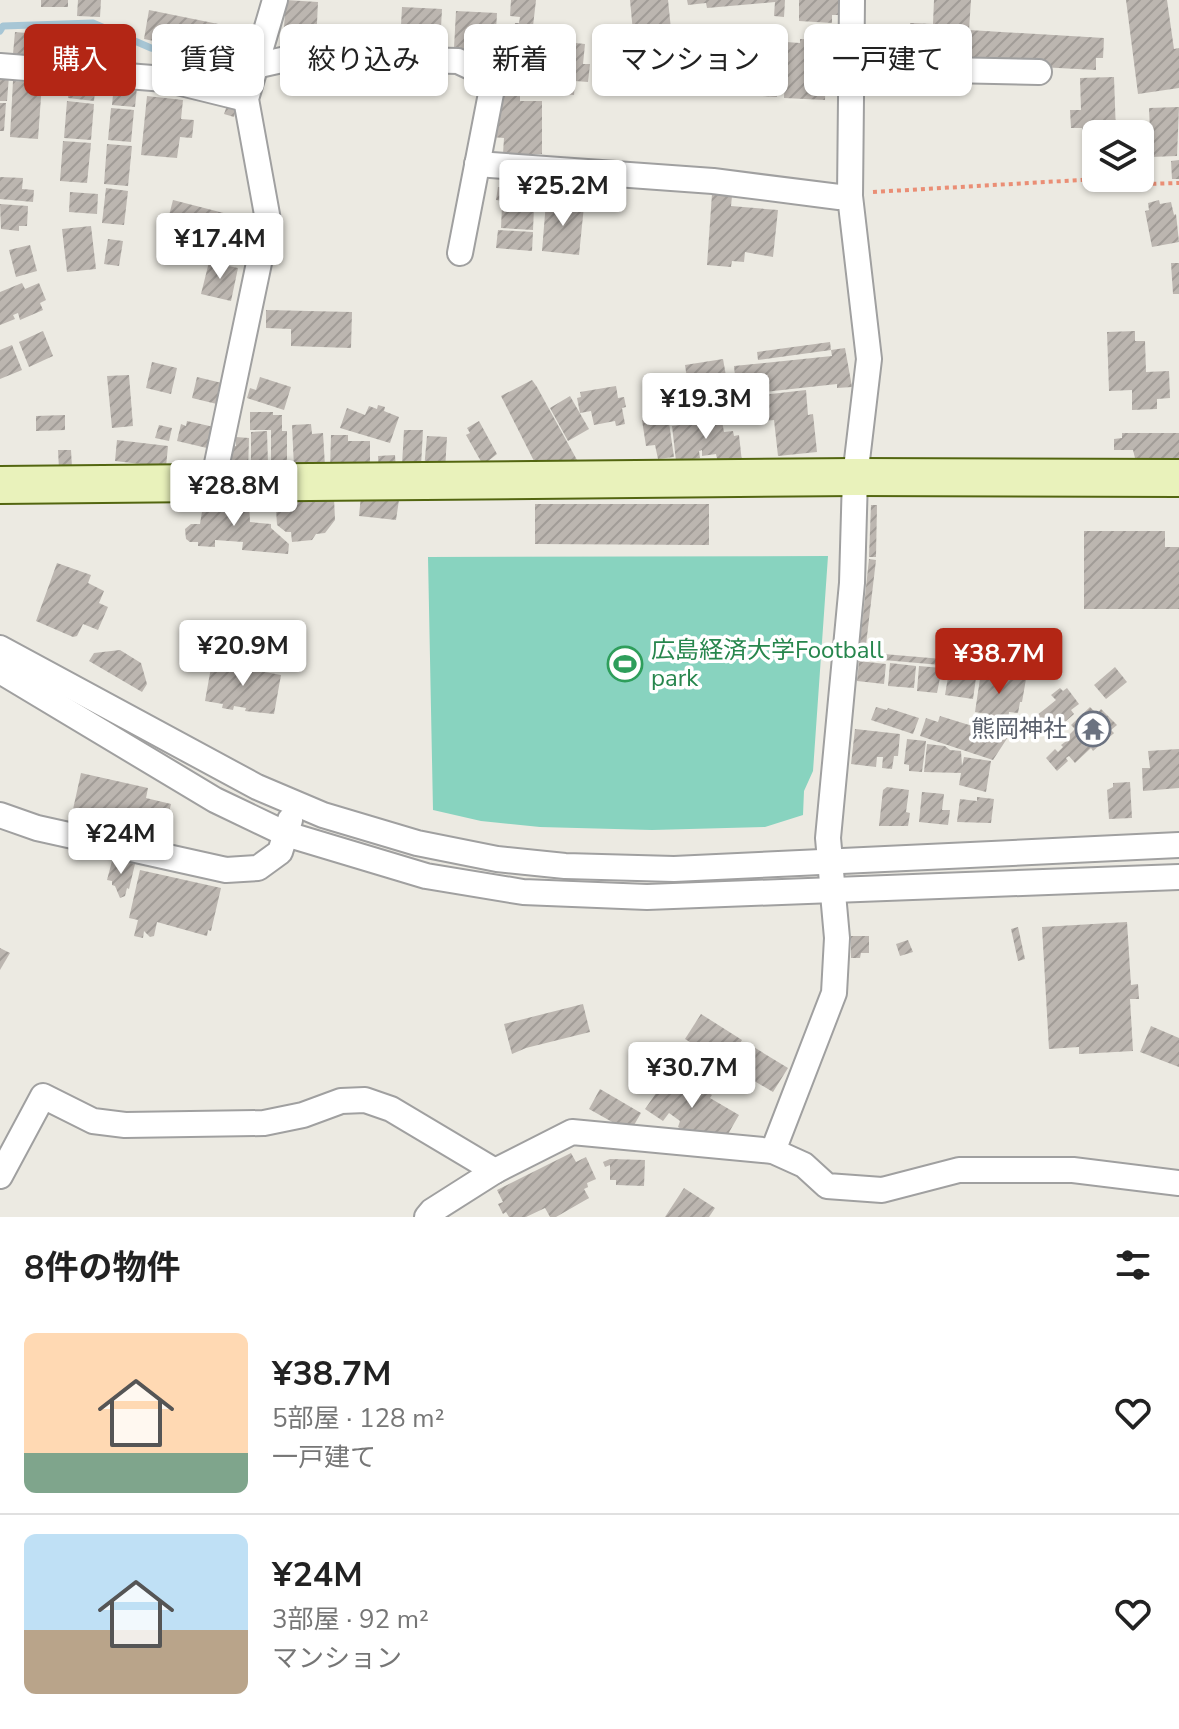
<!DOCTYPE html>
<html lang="ja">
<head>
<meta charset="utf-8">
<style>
  body { margin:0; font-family:"Nunito Sans","Noto Sans JP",sans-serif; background:#f2f2f2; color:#222; height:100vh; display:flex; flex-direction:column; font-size:30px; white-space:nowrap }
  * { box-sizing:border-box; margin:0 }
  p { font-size:26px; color:#767676 }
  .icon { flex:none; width:44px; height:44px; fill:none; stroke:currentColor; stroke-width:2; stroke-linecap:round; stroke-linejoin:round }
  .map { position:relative; height:1217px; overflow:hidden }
  .side { display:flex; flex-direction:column; background:#fff; flex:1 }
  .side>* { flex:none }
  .banner { position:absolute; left:24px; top:24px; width:1132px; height:72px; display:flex; gap:16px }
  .fabs { position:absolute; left:1082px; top:120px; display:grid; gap:16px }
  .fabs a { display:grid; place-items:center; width:72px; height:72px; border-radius:12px; background:#fff; box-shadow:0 2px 6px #0004; font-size:40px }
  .price { position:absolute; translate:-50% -68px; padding:0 18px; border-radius:8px; background:#fff; color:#222; font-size:26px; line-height:52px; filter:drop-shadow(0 2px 4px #0008) }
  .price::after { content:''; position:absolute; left:50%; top:48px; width:24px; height:18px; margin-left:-12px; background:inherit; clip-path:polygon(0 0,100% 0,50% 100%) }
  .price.current { background:#b32615; color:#fff }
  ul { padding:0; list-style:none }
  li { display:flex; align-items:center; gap:24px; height:200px; padding:0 24px }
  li+li { border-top:2px solid #e0e0e0 }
  li span { display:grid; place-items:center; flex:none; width:224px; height:160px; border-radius:12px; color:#555 }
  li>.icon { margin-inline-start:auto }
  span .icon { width:96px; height:96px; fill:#fffc; stroke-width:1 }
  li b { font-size:34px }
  h2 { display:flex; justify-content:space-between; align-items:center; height:96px; padding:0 24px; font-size:34px }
  .pill { padding:0 28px; border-radius:12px; background:#fff; box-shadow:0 2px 6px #0004; font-size:28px; line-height:72px }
  .pill.current { background:#b32615; color:#fff }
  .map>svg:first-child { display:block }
  .pitch { fill:#88d3bf }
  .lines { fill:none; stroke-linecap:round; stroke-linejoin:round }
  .stream { stroke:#a7c6d5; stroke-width:7 }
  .building { fill:url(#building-hatch) }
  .street-casing { stroke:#a0a0a0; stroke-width:28 }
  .secondary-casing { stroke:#536610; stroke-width:40 }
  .path { stroke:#ea8e75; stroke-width:4; stroke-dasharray:4 4; stroke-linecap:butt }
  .street { stroke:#fff; stroke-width:24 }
  .secondary { stroke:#e9f2bb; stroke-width:36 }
  .labels { text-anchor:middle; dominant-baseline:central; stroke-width:7; stroke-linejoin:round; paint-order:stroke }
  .leisure-label { font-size:24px; fill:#27864d; stroke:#fff; text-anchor:start }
  .worship-label { font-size:24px; fill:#5b616d; stroke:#fff; text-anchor:end }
</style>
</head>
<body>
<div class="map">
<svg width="1179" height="1217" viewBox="0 0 1179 1217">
  <defs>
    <pattern id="building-hatch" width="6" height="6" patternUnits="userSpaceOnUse" patternTransform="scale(2)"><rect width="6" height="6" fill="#bcb6b0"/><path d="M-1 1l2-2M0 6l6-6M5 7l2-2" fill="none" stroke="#a19c97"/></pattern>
  </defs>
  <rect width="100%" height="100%" fill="#eceae2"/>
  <!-- pitch -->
  <polygon class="pitch" points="828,556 813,771 804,791 803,815 765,827 652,830 540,827 481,821 433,810 428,557"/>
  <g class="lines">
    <!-- stream -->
    <polyline class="stream" points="0,31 3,26 93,23 151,48 228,63"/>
  </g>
  <!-- building -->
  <g class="building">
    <rect x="41" y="0" width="27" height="7"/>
    <polygon points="78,0 101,0 100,17 77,16"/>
    <polygon points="286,0 318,2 316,43 283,41"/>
    <polygon points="511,0 536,0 533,26 549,27 547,40 585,44 583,64 590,64 588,82 575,81 574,95 546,92 546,88 513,82 515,62 511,62 515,23 519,23 520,17 510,16"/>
    <polygon points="630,0 668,0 677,87 642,91 637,86 636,72 624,72 624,66 636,64"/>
    <polygon points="687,0 785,0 784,17 774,16 775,2 707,8 706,3 688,5"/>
    <polygon points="799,0 838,0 838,15 832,15 832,23 799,21"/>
    <polygon points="934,0 971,0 969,30 1104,38 1103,58 1096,58 1096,70 930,61 931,43 909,42 910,23 933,24"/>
    <polygon points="1126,0 1167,0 1174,49 1179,48 1179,88 1138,94"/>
    <polygon points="402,7 442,9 440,46 400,44"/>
    <polygon points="149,10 233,27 228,56 144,39"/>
    <polygon points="456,11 497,13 495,50 454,48"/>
    <polygon points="15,32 49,35 47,58 13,54"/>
    <polygon points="63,36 97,39 96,61 61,58"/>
    <polygon points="800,39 833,40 832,59 829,59 829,70 826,70 825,100 784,98 786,42 800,43"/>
    <polygon points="104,46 131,48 129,65 102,62"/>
    <polygon points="756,50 779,52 777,97 748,95 749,66 755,66"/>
    <polygon points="695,68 731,70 730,92 724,91 723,95 694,94"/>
    <polygon points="0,76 9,76 7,101 0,101"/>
    <polygon points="1114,77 1116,134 1096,134 1096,172 1083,172 1082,128 1071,128 1070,110 1081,110 1080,78"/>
    <polygon points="70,78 96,81 94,101 68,98"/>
    <polygon points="13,81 42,83 38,139 10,137"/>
    <polygon points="114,84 137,87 135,107 112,105"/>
    <polygon points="501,92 520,96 520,101 542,101 542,154 503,154 504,138 491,137"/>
    <polygon points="147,96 183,100 181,119 194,120 192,138 180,137 177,158 141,155"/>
    <polygon points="67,101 94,104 91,140 64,138"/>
    <polygon points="0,103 6,103 4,131 0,131"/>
    <polygon points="228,103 237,105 234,117 224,114"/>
    <polygon points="1179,107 1177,156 1151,157 1149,108"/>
    <polygon points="111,108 134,110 131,142 108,140"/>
    <polygon points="63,141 91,143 87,183 60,181"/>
    <polygon points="107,144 132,146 128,186 104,184"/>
    <polygon points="1179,160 1179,179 1172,179 1171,161"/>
    <polygon points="0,177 23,178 22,189 34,190 33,202 0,199"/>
    <polygon points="510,177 535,181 532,205 496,200 498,187 509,188"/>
    <polygon points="106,188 128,191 124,225 102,223"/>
    <polygon points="70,192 98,194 97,214 69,212"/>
    <polygon points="712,194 732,196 731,206 778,210 773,257 745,252 744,262 732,261 731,267 707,265"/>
    <polygon points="173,200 247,219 240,250 165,231"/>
    <polygon points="1159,200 1160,204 1171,202 1174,215 1176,214 1179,242 1152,247 1145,211 1149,210 1148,203"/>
    <polygon points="546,202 584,206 579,255 542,251"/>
    <polygon points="0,204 28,206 27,226 19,226 19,231 1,229"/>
    <polygon points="502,205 534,207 533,230 501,228"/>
    <polygon points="91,226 96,269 67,272 62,229"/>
    <polygon points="498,230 533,232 532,251 496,248"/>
    <polygon points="108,239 123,241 119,266 104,264"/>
    <polygon points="30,245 37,271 16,277 9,250"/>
    <polygon points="209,262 238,268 231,301 201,294"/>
    <polygon points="1171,263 1179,263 1179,294 1173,294"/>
    <polygon points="22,283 25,289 39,283 46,300 40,303 43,310 20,320 18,313 13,315 15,319 0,325 0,292"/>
    <polygon points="266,310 352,312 351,348 291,346 291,329 266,328"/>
    <polygon points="43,331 53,356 29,367 19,342"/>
    <polygon points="1135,331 1135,341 1145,341 1146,372 1169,371 1170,398 1157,399 1157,409 1132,410 1132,390 1109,391 1107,332"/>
    <polygon points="830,342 831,350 758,360 757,352"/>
    <polygon points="12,345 22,370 0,379 0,350"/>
    <polygon points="845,348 852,387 837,388 837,384 737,395 734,366 832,356 831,350"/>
    <polygon points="723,359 730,398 691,405 685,365"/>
    <polygon points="152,362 177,368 171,394 146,388"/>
    <polygon points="129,375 133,426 112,428 107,376"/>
    <polygon points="197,377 226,384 221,405 192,398"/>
    <polygon points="260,377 291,387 284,410 247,398 250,388 256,390"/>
    <polygon points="532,380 537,387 577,460 535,463 501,396"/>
    <polygon points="616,386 618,398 624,397 626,407 622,408 625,424 616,426 615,421 594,425 591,411 580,413 577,398 581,397 580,392"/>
    <polygon points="806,390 808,415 813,414 817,452 778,456 774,420 738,424 735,398"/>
    <polygon points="570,396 589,429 568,441 550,408"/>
    <polygon points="378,405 385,407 384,411 399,417 390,443 340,428 347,408 365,415 369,406 377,409"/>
    <polygon points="250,412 273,412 273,415 282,415 282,431 287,431 287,463 271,463 271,430 250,430"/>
    <polygon points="65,415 65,430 36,431 36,416"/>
    <polygon points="668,416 674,457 658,459 655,445 646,446 642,420"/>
    <polygon points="721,416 724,432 733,431 734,436 739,435 742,462 718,463 716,454 702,456 702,450 699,451 700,458 676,461 672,426 696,423 696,419"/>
    <polygon points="187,421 214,427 207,448 177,441 181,424 186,426"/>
    <polygon points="479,421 497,454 483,465 466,435 470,433 467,428"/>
    <polygon points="311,424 312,434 323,433 325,466 294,467 292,425"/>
    <polygon points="159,425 172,428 169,441 155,438"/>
    <polygon points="404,430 423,430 421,466 402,465"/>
    <polygon points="267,431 268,464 251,464 251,432"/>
    <polygon points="1122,433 1179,433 1179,462 1136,462 1133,450 1114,450 1114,439 1122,438"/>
    <polygon points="331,435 348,435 348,441 370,441 370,465 330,471"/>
    <polygon points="427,436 447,437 445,470 424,469"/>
    <polygon points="236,437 249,438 248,471 228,471 228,459 232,459 232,446 236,446"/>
    <polygon points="117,440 168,446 166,467 115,461"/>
    <polygon points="58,450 71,450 72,468 59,469"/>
    <polygon points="395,455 396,471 379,472 378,456"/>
    <polygon points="361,496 399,500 396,520 359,516"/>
    <polygon points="334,498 335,520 325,533 316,534 312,540 292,542 291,532 286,532 277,525 276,508 295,507 295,500"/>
    <polygon points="204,499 249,503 250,522 271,524 271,528 289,544 288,554 242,550 243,542 215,540 215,547 198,546 198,542 190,542 186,539 185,529 191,524 200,524"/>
    <polygon points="535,504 709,504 709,545 535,544"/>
    <polygon points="871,505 877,505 876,557 869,557"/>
    <polygon points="1084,531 1165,531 1165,547 1179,547 1179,609 1084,609"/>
    <polygon points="869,559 876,560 865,653 859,652"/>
    <polygon points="57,563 91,575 88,583 104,591 99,603 108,607 98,630 83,624 77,636 73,637 36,621"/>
    <polygon points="120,650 141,663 147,684 142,692 89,661 94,653"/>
    <polygon points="872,653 1023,666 1022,672 872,659"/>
    <polygon points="859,661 886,664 884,684 857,681"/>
    <polygon points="212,662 281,675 274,714 245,711 246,708 234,706 233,710 222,708 223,704 205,701"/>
    <polygon points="890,663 916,666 914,688 888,686"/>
    <polygon points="919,666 942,668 937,693 917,691"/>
    <polygon points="1115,667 1127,682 1106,699 1094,685"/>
    <polygon points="962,669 977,671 973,699 945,695 949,671 961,673"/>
    <polygon points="981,672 1026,679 1022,702 1020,702 1018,713 1009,712 1008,722 987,719 988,714 975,712"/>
    <polygon points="1060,688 1063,691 1067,688 1079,704 1071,710 1074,714 1065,722 1062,719 1046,732 1035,717 1056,700 1051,695"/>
    <polygon points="876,707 887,710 888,708 919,718 913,734 871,720"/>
    <polygon points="1090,707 1097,714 1101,709 1117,725 1111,730 1114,733 1093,751 1091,748 1075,763 1069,756 1066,758 1068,761 1057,771 1046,758 1055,749 1058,752 1063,747 1061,745 1069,739 1067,737 1075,729 1071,725"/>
    <polygon points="940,716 1008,737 993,760 920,736 926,718 938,722"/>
    <polygon points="855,729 900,734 898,756 894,756 892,769 882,768 883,757 877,757 876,767 851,764"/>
    <polygon points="907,739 926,741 922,772 909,771 909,765 904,764"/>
    <polygon points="927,744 945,746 950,750 961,751 962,766 964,757 991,761 986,792 959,785 961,773 924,772"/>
    <polygon points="1179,749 1179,788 1143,791 1142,768 1150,768 1148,751"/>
    <polygon points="81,773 148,788 146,798 171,804 162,843 70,823"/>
    <polygon points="1130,782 1132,818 1109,819 1107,790 1113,787 1113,783"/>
    <polygon points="887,787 909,790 906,812 910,813 908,826 879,826 883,790"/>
    <polygon points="922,792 944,794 942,810 950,810 948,825 919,822"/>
    <polygon points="977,797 994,799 991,823 957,822 960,799 977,801"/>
    <polygon points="118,860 135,864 129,889 127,888 125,896 120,898 115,886 112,885 112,881 107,880 112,861 118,863"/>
    <polygon points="140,870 221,888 211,931 208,930 207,936 157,922 154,936 150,937 144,931 143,938 134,936 138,920 129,918"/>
    <polygon points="1127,922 1131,985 1138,984 1139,999 1130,999 1133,1051 1079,1054 1079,1047 1049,1049 1042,927"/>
    <polygon points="1018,927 1025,959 1018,961 1011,929"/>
    <polygon points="851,936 869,936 869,953 861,953 860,958 851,958"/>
    <polygon points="908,940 913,952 900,956 896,944"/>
    <polygon points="0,948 10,953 0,970"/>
    <polygon points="583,1004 590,1032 526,1048 512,1054 504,1024"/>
    <polygon points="701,1014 742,1040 727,1065 685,1039"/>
    <polygon points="1151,1026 1179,1038 1179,1067 1140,1052"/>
    <polygon points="747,1043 788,1068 773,1092 732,1068"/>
    <polygon points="677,1074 692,1084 687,1092 693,1096 698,1087 712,1095 710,1098 739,1115 724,1141 708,1131 704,1138 691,1135 678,1127 680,1121 669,1113 663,1121 645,1109 664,1082 669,1085"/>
    <polygon points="600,1089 641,1113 630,1132 589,1109"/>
    <polygon points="571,1153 576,1162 586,1157 596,1179 587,1183 588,1187 584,1189 589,1198 556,1217 550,1217 545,1208 526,1217 509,1217 506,1212 503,1214 498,1204 503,1202 497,1190"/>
    <polygon points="610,1159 645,1160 644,1186 616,1185 616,1180 610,1180 610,1165 605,1167 603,1162"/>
    <polygon points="684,1188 715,1208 709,1217 665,1217"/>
  </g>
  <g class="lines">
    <!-- street casing -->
    <g class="street-casing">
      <g id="street">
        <polyline points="0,66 165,79 246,99"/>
        <polyline points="255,66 295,57 458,61 494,78 460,253"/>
        <polyline points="851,68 1039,72"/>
        <polyline points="477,164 713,181 839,197 850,196"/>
        <polyline points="216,483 216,468 268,220 246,99 275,0"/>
        <polyline points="0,648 257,787 323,815 417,843 497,859 565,866 674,869 1179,845"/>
        <polyline points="0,671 215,800 286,834 426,876 523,892 647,897 1179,877"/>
        <polyline points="0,815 37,828 226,870 258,868 280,852 290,820"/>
        <polyline points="773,1151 834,993 837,938 828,838 852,583 855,477 869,359 850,196 852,0"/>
        <polyline points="0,1176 43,1096 93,1121 125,1125 264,1123 303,1115 341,1101 365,1100 391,1109 495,1171"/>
        <polyline points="427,1217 432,1211 495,1171 572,1132 773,1151 804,1165 827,1186 882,1190 959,1170 1073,1170 1179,1183"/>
      </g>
    </g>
    <!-- secondary casing -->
    <g class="secondary-casing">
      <polyline id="secondary" points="0,485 855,477 1179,478"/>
    </g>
    <!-- path -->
    <g class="path">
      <polyline points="1138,178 1148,184 1179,183"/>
      <polyline points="873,192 1115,178"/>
    </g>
    <!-- street -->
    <use href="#street" class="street"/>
    <!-- secondary -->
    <use href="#secondary" class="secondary"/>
  </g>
  <!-- icons -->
  <defs>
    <g id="stadium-ring" transform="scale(1.8)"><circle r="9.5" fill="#fff" stroke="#2e9e5b" stroke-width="1.5"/><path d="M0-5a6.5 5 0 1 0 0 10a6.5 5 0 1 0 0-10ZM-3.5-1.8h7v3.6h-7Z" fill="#2e9e5b"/></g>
    <g id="temple-ring" transform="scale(1.8)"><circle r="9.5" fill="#fff" stroke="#6b7280" stroke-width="1.5"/><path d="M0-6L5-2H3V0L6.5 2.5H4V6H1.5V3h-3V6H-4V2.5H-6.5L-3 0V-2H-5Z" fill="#6b7280"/></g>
  </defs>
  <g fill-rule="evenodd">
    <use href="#stadium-ring" x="625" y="664"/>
    <use href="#temple-ring" x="1093" y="729"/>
  </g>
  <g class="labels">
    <!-- leisure labels -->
    <g class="leisure-label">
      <text x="651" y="650">広島経済大学Football<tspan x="651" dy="28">park</tspan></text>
    </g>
    <!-- worship labels -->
    <g class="worship-label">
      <text x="1067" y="729">熊岡神社</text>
    </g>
  </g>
</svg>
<div class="fabs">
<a><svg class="icon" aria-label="layers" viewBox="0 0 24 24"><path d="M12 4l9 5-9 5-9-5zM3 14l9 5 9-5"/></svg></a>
</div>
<b class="price" style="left:563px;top:228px">¥25.2M</b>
<b class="price" style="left:220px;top:281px">¥17.4M</b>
<b class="price" style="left:706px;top:441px">¥19.3M</b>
<b class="price" style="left:234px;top:528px">¥28.8M</b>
<b class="price" style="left:243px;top:688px">¥20.9M</b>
<b class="price current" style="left:999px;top:696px">¥38.7M</b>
<b class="price" style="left:121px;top:876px">¥24M</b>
<b class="price" style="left:692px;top:1110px">¥30.7M</b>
<div class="banner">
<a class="pill current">購入</a>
<a class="pill">賃貸</a>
<a class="pill">絞り込み</a>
<a class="pill">新着</a>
<a class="pill">マンション</a>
<a class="pill">一戸建て</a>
</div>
</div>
<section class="side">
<h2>8件の物件<svg class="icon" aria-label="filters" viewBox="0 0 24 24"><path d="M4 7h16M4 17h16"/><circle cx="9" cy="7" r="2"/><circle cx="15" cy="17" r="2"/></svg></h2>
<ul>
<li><span style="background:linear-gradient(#ffd9b3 75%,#7fa58c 0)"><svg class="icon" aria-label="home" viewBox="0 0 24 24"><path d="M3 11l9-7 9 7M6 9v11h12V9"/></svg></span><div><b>¥38.7M</b><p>5部屋 · 128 m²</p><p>一戸建て</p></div><svg class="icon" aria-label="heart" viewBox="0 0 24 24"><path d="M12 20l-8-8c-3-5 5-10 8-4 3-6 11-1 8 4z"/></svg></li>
<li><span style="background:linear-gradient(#bfe0f5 60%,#b9a48a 0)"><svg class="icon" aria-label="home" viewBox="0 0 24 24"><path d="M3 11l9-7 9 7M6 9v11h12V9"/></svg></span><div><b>¥24M</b><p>3部屋 · 92 m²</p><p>マンション</p></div><svg class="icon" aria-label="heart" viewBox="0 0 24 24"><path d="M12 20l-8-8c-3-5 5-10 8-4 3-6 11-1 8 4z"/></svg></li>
</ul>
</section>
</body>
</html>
